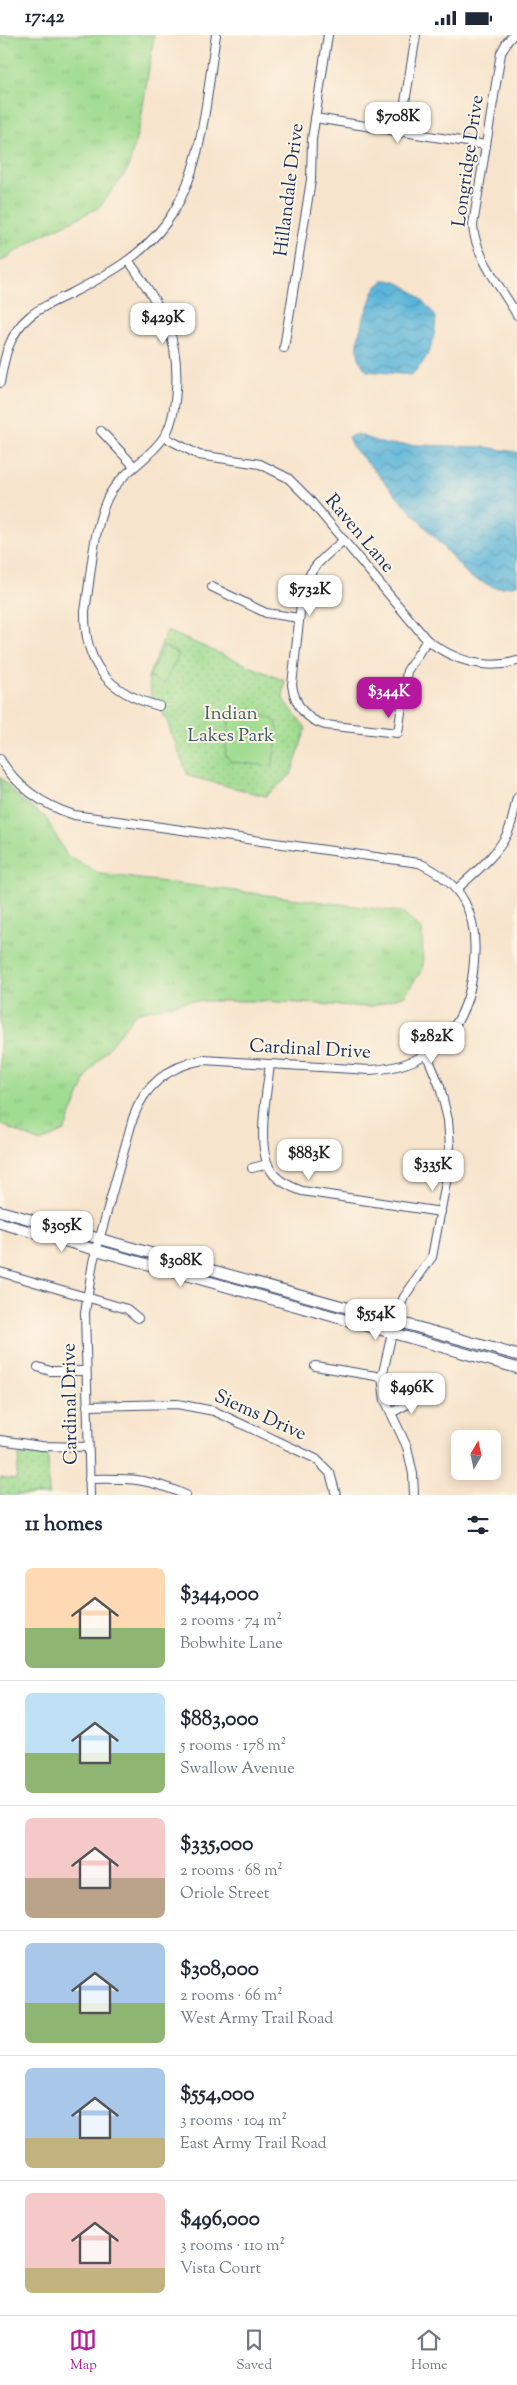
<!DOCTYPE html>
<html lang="en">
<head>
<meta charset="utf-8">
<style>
  body { margin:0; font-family:"Sorts Mill Goudy",serif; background:#f2f2f3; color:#1f2937; height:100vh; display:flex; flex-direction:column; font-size:19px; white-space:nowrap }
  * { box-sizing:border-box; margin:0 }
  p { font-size:16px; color:#747a83 }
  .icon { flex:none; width:28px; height:28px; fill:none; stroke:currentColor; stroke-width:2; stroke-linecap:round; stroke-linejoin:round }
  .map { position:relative; height:1460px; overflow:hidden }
  .drawer { display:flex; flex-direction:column; background:#fff; flex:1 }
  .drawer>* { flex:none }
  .needle { width:32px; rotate:9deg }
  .tools { position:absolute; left:451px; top:1395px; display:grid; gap:10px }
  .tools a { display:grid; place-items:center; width:50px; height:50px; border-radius:8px; background:#fff; box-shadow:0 2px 12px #0003; font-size:25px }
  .price { position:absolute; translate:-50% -42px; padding:0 11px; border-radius:10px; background:#fff; color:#222; font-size:16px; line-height:32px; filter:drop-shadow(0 1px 2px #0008) }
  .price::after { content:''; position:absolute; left:50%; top:30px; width:15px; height:11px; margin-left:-8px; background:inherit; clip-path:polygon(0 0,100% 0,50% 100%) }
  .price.current { background:#b5179e; color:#fff }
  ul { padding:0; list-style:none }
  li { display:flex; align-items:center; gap:15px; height:125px; padding:0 25px }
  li+li { border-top:1px solid #e0e1e3 }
  li span { display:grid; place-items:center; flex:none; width:140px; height:100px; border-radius:8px; color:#555 }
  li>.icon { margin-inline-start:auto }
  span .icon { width:60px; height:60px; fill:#fffc; stroke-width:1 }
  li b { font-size:21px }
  h2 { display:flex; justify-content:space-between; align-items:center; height:60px; padding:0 25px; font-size:21px }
  .status { display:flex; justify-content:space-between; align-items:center; height:35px; padding:0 25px; background:#fff; direction:ltr }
  .status svg { height:14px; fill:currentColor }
  .menu { display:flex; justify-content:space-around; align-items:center; height:70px; border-top:1px solid #e0e1e3; background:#fff; font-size:14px; color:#747a83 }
  .menu a { display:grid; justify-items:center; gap:2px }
  .menu .current { color:#b5179e }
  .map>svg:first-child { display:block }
  .grass { fill:url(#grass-tufts); stroke:#5e8678 }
  .park { fill:url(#park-dots); stroke:#5e8678 }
  .pitch { fill:#a0dc91; stroke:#5e8678 }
  .water { fill:url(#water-waves); stroke:#3b729c }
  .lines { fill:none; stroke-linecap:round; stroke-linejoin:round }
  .street-casing { stroke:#3c4a6e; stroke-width:10 }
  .secondary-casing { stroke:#3c4a6e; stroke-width:12 }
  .street { stroke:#fff; stroke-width:8 }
  .secondary { stroke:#fff; stroke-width:10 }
  .labels { text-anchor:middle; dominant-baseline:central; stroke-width:4; stroke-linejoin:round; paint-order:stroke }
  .street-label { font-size:19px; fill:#1b2f5e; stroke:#fcf5e5 }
  .park-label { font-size:19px; fill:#3c5a6b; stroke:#fcf5e5 }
</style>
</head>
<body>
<div class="status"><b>17:42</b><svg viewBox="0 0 49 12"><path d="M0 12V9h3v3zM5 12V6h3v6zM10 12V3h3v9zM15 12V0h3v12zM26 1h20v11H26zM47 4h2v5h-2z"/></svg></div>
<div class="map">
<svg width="517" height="1460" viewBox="0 0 517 1460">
  <defs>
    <pattern id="grass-tufts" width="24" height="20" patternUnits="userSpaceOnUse" patternTransform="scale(1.25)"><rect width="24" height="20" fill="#a0dc91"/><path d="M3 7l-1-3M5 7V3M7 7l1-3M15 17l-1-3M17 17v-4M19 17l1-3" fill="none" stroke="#89bd7f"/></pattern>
    <pattern id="park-dots" width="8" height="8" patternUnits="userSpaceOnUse" patternTransform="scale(1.25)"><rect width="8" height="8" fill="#a0dc91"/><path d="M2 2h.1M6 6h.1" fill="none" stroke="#89bd7f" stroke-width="1.8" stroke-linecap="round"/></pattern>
    <pattern id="water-waves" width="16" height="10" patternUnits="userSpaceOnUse" patternTransform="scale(1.25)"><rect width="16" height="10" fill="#5bb5d9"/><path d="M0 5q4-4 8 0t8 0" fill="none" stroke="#4a94b3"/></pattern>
  </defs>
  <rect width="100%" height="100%" fill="#fcf5e5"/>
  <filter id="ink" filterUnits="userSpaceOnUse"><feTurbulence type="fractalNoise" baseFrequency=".02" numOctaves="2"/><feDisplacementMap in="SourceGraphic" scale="10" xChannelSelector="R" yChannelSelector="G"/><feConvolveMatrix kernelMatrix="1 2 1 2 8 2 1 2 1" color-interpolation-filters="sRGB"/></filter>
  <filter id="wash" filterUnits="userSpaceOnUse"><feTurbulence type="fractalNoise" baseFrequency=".0096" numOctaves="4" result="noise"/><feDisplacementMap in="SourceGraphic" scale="20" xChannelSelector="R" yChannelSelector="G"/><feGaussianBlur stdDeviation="1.12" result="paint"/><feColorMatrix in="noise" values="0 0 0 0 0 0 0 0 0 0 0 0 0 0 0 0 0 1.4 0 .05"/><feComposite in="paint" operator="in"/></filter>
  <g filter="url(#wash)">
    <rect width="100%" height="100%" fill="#f7e4cc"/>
    <!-- grass -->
    <g class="grass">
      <polygon points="0,0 154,0 141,84 128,134 100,172 42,200 0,227"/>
      <polygon points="0,742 19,763 46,783 67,821 101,839 401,877 422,895 423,933 405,960 370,972 264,966 188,966 136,978 89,1037 64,1096 40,1107 0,1089"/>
    </g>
    <!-- park -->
    <g class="park">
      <polygon points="167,596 285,646 283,664 306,693 291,740 266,761 188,741 166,684 151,660 148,642"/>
      <polygon points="20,1416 48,1420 49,1460 0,1460 0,1443 16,1445"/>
    </g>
    <!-- pitch -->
    <g class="pitch">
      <polygon points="164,611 179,619 164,649 149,642"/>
      <polygon points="244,676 259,678 275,686 279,696 272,731 231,727 225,719 230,678"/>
    </g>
    <!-- water -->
    <g class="water">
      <path d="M385,245C406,245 424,266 436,282C435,305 429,325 411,340L367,336C347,316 365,282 372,260L375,253Z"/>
      <polygon points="358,399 384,409 485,412 517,417 517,550 496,553 470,542 352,411 348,402"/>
    </g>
  </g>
  <g filter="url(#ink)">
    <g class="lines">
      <!-- street casing -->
      <g class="street-casing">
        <g id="street">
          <path d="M513,0L507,7L501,18L473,190C474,219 502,254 517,280"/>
          <polyline points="315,83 486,110"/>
          <polyline points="400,98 416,0"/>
          <path d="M129,226C160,272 180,297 176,355C175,370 173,389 164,402C148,426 120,437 107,464C93,495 91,541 85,576C84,629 108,658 159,671"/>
          <polyline points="284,313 311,145 312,104 328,0"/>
          <path d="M0,348C4,323 9,298 30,281C41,272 57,265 70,259C107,240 141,222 166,188C204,137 206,61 216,0"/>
          <polyline points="101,396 134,431"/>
          <path d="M164,402L199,420L260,429L288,443L309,464L427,605C453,625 485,636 517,626"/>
          <path d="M344,505C325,521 308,533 302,559L292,650C295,670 305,684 325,690L398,698L407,636L427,605"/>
          <polyline points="212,552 266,578 299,583"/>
          <path d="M0,724C17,752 43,770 74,780L419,828C463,848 478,879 474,926C470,989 436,1032 370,1035L203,1025C169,1031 145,1049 133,1083L93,1227L85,1278L90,1460"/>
          <path d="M457,854C475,837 497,821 508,797C513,786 514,774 517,763"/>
          <path d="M270,1029C267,1057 256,1110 270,1134C276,1145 291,1152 302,1156L441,1177"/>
          <polyline points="252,1133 268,1129"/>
          <polyline points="0,1237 127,1274 138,1283"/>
          <polyline points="394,1286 404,1262 432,1222 447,1142 450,1111 448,1085 440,1052 427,1020"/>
          <polyline points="392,1298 382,1342 385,1365 407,1412 413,1439 414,1460"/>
          <polyline points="315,1331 382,1342"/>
          <polyline points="38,1332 50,1336 86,1336"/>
          <polyline points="87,1371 177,1369 214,1376 316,1424 330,1438 336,1460"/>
          <polyline points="391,1378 423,1361"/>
          <polyline points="0,1405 41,1411 88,1412"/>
          <path d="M89,1444C131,1443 147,1443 186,1460"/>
        </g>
      </g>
      <!-- secondary casing -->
      <g class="secondary-casing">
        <g id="secondary">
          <polyline points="0,1176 517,1320"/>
          <polyline points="0,1188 517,1333"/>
        </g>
      </g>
      <!-- street -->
      <use href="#street" class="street"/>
      <!-- secondary -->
      <use href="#secondary" class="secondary"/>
    </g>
  </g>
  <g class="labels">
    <!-- street labels -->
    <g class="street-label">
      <text transform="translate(469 126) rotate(-82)">Longridge Drive</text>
      <text transform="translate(290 155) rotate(-83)">Hillandale Drive</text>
      <text transform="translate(359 499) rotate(50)">Raven Lane</text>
      <text transform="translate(310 1015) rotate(3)">Cardinal Drive</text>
      <text transform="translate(71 1369) rotate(-91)">Cardinal Drive</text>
      <text transform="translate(260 1381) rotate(24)">Siems Drive</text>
    </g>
    <!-- park labels -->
    <g class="park-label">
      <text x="231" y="679">Indian<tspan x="231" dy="22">Lakes Park</tspan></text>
    </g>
  </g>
</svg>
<div class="tools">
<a><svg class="needle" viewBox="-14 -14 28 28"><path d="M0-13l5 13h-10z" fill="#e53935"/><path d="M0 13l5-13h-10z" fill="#747a83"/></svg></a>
</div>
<b class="price" style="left:398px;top:109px">$708K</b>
<b class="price" style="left:163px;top:310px">$429K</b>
<b class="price" style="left:310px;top:582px">$732K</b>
<b class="price current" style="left:389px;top:684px">$344K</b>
<b class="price" style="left:432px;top:1029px">$282K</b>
<b class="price" style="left:309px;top:1146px">$883K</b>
<b class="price" style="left:433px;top:1157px">$335K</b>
<b class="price" style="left:62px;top:1218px">$305K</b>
<b class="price" style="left:181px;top:1253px">$308K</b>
<b class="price" style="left:376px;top:1306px">$554K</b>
<b class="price" style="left:412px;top:1380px">$496K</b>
</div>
<section class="drawer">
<h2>11 homes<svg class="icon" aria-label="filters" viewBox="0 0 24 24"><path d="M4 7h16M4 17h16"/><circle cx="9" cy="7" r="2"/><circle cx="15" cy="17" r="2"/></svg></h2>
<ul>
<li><span style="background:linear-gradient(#ffd9b3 60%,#8fb573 0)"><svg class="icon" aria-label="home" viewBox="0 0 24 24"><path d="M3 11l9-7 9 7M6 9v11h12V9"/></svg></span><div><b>$344,000</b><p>2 rooms · 74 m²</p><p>Bobwhite Lane</p></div></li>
<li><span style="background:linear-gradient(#bfe0f5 60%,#8fb573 0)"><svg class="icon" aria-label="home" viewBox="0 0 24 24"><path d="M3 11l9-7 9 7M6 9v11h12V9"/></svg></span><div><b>$883,000</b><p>5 rooms · 178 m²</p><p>Swallow Avenue</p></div></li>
<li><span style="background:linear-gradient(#f6c9c9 60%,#b9a48a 0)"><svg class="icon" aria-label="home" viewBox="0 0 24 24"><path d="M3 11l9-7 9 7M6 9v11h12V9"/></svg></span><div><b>$335,000</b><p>2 rooms · 68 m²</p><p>Oriole Street</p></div></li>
<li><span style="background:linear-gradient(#a9c7e8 60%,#8fb573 0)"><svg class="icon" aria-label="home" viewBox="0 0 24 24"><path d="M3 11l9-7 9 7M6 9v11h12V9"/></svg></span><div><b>$308,000</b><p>2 rooms · 66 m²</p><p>West Army Trail Road</p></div></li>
<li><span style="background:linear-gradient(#a9c7e8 70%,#c2b280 0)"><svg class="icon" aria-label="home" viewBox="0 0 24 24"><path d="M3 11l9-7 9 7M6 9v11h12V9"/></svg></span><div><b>$554,000</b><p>3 rooms · 104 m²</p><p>East Army Trail Road</p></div></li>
<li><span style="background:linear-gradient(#f6c9c9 75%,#c2b280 0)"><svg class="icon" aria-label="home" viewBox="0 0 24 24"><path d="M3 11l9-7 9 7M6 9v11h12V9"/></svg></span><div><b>$496,000</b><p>3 rooms · 110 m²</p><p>Vista Court</p></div></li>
</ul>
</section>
<nav class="menu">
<a class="current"><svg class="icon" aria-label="map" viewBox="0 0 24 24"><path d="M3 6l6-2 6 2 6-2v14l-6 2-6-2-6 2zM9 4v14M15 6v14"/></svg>Map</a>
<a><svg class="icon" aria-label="saved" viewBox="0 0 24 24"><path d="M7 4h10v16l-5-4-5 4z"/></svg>Saved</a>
<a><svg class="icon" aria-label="home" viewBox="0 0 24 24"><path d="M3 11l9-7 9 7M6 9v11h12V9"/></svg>Home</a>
</nav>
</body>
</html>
